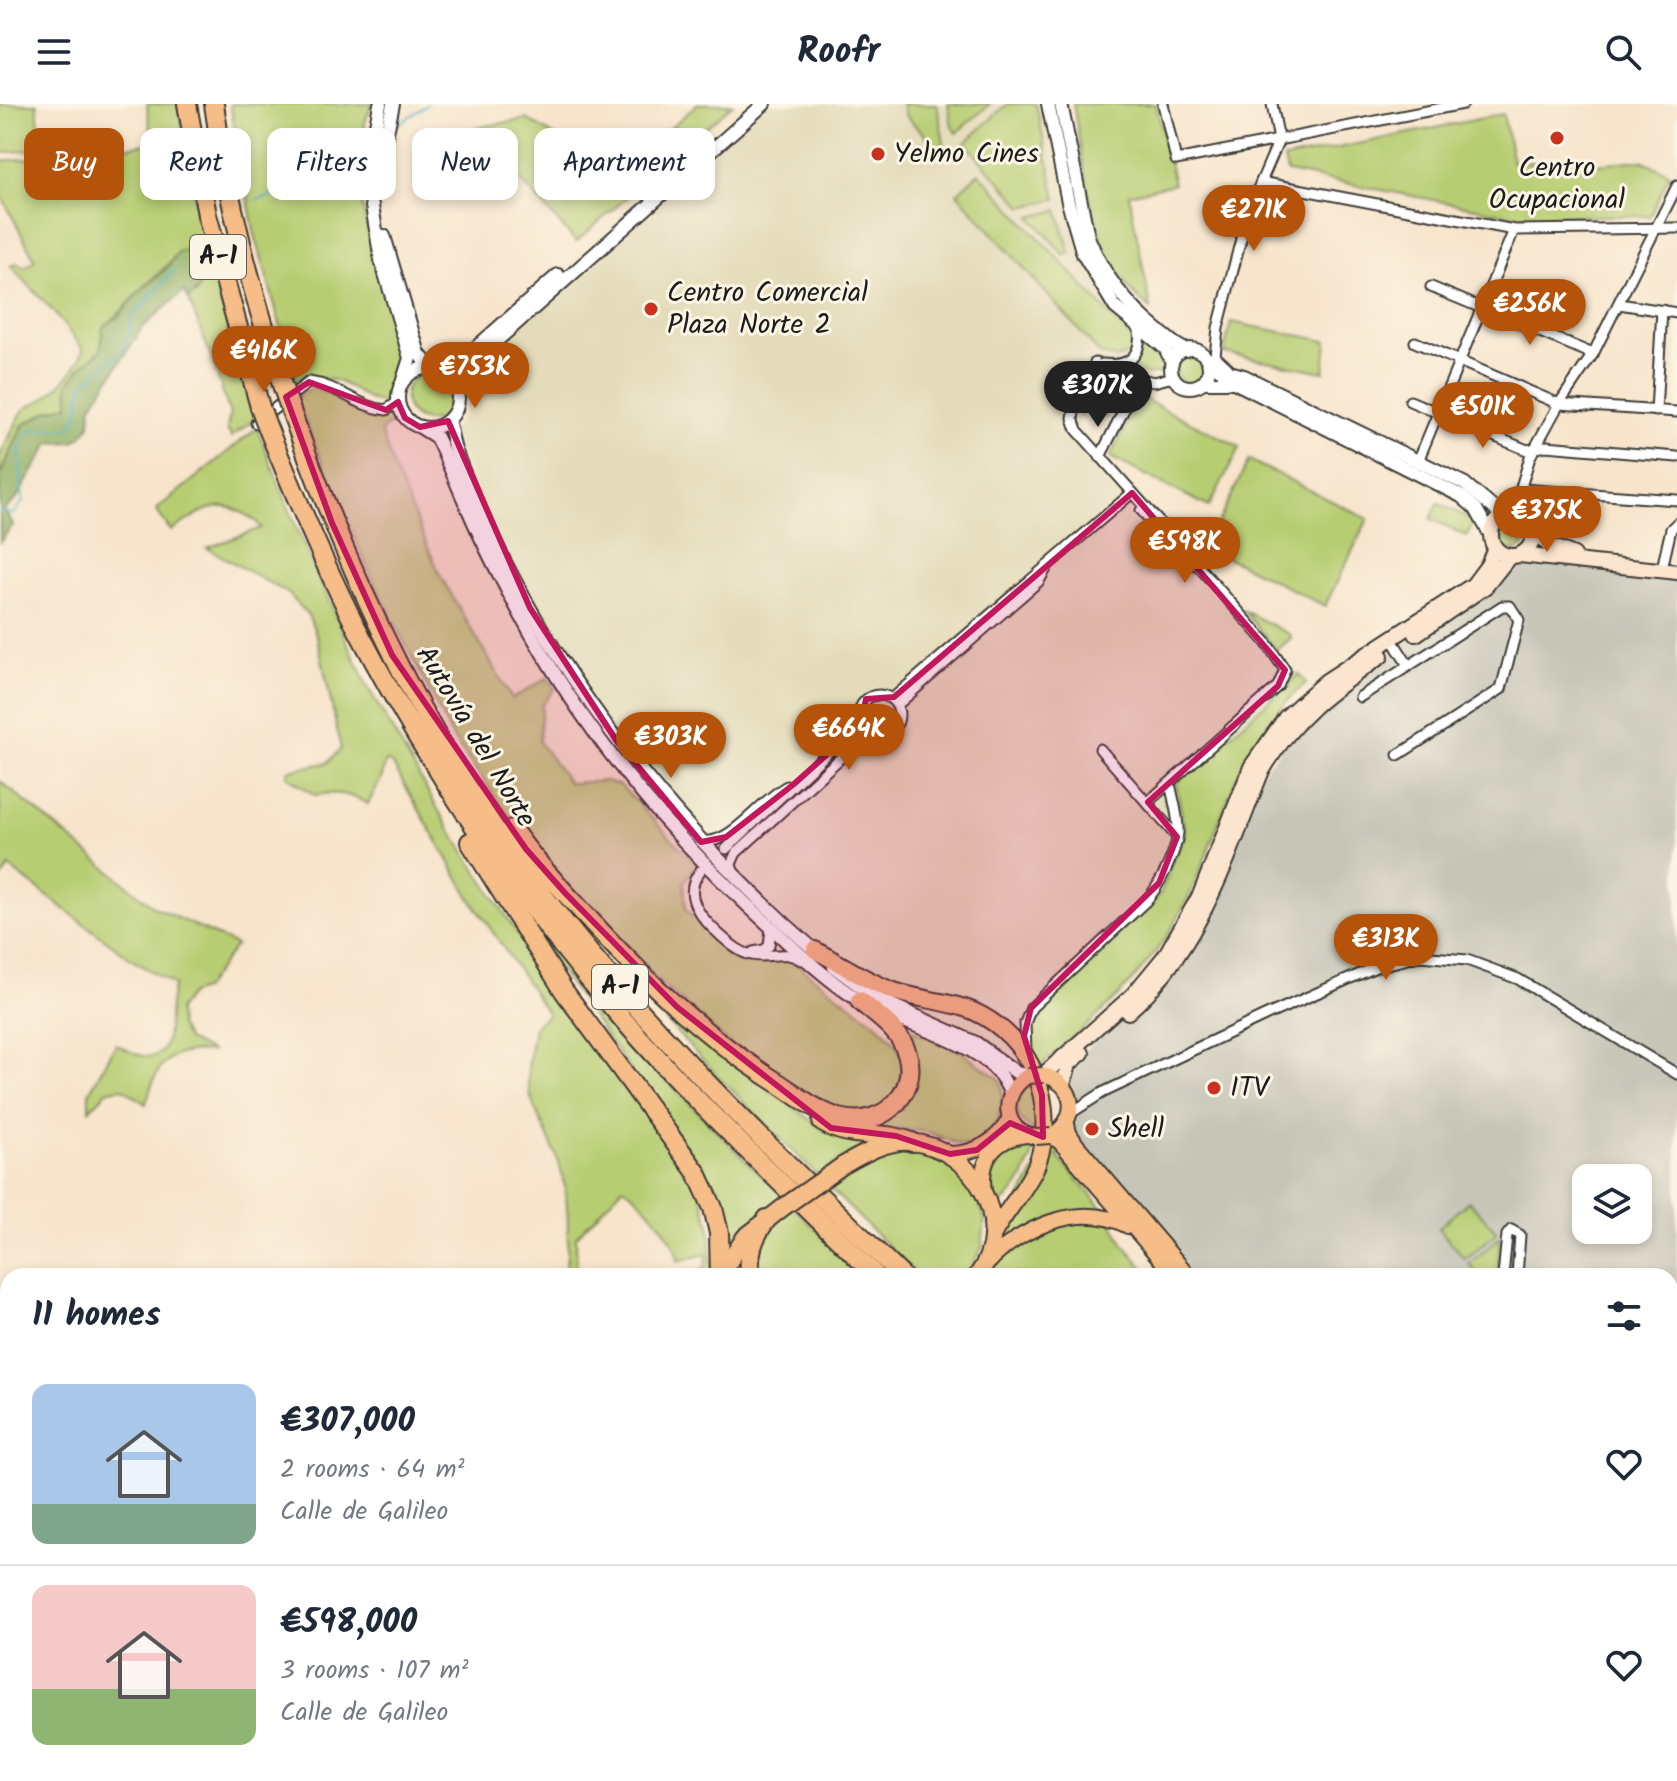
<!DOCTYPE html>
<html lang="en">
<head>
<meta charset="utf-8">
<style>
  body { margin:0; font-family:Kalam,sans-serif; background:#f6f6f7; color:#1f2937; height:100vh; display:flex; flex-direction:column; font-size:30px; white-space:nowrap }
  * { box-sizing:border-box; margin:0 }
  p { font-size:26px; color:#747a83 }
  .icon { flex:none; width:44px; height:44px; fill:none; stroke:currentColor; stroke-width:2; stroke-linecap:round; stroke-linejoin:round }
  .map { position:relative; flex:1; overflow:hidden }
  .side { position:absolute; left:0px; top:1164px; width:1678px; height:514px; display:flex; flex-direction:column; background:#fff; border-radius:24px 24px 0 0; box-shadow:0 4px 12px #0003 }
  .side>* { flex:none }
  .banner { position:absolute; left:24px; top:24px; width:800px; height:72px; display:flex; gap:16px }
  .tools { position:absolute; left:1572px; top:1060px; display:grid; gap:16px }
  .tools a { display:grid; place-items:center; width:80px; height:80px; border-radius:16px; background:#fff; box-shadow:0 4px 12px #0003; font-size:40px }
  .price { position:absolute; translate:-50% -68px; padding:0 18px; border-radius:28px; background:#b45309; color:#fff; font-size:26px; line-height:52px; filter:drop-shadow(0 2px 4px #0008) }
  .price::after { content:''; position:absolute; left:50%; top:48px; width:24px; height:18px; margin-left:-12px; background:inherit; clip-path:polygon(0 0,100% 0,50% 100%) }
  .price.selected { background:#222; color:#fff }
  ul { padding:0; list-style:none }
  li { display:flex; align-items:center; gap:24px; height:200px; padding:0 32px }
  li+li { border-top:2px solid #e0e1e3 }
  li span { display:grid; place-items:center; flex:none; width:224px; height:160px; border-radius:16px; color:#555 }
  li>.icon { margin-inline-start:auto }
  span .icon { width:96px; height:96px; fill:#fffc; stroke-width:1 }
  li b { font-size:34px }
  h2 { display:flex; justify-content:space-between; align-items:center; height:96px; padding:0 32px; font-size:34px }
  .pill { padding:0 28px; border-radius:16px; background:#fff; box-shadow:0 4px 12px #0003; font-size:28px; line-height:72px }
  .pill.selected { background:#b45309; color:#fff }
  header { display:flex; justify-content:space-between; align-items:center; height:104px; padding:0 32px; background:#fff; font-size:36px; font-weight:700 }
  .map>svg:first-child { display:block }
  .built { fill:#e4dbba }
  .industrial { fill:#c6c5b8; fill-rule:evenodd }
  .green { fill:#b7cd72; stroke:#6a7447; stroke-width:2 }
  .forest { fill:#91b064; stroke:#566640; stroke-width:2 }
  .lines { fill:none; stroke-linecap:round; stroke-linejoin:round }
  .stream { stroke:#45acc4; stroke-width:2 }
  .minor-casing { stroke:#3d3a36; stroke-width:13 }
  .tertiary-casing { stroke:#3d3a36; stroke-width:16 }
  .secondary-casing { stroke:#3d3a36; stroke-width:18 }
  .primary-casing { stroke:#3d3a36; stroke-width:18 }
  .trunk-casing { stroke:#3d3a36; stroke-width:20 }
  .motorway-casing { stroke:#3d3a36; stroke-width:22 }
  .minor { stroke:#fff; stroke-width:9 }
  .tertiary { stroke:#fff; stroke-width:12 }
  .secondary { stroke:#fce5cf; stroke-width:14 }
  .primary { stroke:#f7bd88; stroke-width:14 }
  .trunk { stroke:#f7bd88; stroke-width:16 }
  .motorway { stroke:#f7bd88; stroke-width:18 }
  .primary-bridge-casing { stroke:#3d3a36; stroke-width:18; stroke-linecap:butt }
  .trunk-bridge-casing { stroke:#3d3a36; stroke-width:20; stroke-linecap:butt }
  .motorway-bridge-casing { stroke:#3d3a36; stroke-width:22; stroke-linecap:butt }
  .primary-bridge { stroke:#f7bd88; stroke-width:14 }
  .trunk-bridge { stroke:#f7bd88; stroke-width:16 }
  .motorway-bridge { stroke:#f7bd88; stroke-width:18 }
  .marked { fill:#c2185b; fill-opacity:0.2; stroke:#c2185b; stroke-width:6; stroke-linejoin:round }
  .poi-dot { fill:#c8321e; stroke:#fcf5e5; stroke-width:3 }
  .labels { text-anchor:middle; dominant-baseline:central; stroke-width:6; stroke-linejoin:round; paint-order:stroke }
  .shield { fill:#fcf5e5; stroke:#5f5d58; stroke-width:2 }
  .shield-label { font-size:26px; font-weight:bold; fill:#1c1c1c }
  .poi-label { font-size:28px; fill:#1c1c1c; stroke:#fcf5e5; text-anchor:start }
  .street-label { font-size:28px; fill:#1c1c1c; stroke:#fcf5e5 }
</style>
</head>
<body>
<header><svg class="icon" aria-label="menu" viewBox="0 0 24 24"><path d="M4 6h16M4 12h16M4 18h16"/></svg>Roofr<svg class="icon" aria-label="search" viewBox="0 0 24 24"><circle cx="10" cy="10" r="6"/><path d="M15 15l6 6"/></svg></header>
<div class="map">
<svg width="1677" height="1677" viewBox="0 0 1677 1677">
  <rect width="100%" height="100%" fill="#fcf5e5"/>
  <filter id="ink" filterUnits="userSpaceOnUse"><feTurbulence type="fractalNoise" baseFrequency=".0125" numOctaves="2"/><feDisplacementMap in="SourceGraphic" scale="16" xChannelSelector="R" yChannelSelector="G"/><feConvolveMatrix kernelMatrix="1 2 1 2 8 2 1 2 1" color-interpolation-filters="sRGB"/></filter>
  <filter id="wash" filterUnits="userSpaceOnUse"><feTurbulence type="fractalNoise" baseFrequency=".006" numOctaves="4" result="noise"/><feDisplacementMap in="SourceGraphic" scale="32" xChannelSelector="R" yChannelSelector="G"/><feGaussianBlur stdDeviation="1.8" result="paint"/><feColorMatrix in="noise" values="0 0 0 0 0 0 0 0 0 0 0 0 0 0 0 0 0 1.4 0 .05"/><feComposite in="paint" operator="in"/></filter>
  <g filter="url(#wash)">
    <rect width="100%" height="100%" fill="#f7e4cb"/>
    <!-- built -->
    <polygon class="built" points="764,0 1048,0 1068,98 1104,188 1139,225 1136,239 1123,253 1116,255 1119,278 1113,279 1082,303 1078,314 1080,324 1299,570 1177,679 1185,729 1160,791 1078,862 1028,935 1043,971 1028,972 895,905 741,779 593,604 499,445 452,327 460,316 466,299 463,274"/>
    <!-- industrial -->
    <path class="industrial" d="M1509,453L1677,468V1677H1622L1616,1670H1670V1172H1189L1072,1033L1069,960L1141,897L1261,669L1333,585L1471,494ZM1586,1074H1638V1126H1586Z"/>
    <!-- green -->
    <g class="green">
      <polygon points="0,0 37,0 41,45 0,49"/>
      <polygon points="147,0 179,0 185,39 177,40 151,31"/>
      <path d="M230,0H372L365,18L361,97L403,259L393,275L389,299C367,299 361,288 342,279C326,272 312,274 296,277L254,127Z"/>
      <polygon points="697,0 733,0 576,138 474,24 527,15 605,63 617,64 630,60"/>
      <polygon points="902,0 937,0 944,39 939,45 905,11"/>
      <polygon points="948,0 990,0 956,29 952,22"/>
      <polygon points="1007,0 1036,0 1056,95 1023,103 965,39"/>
      <path d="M1073,0H1156L1174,80L1129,90L1151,205C1090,160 1086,68 1073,0Z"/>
      <polygon points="1503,10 1513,58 1594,60 1642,56 1670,70 1650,112 1517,112 1287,68 1284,55"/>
      <path d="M147,40L185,48L214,177L255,315L231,333L227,325L230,310L211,253L188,194L197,189L178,148C167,163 154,173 141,186C128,199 119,212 103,223L101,246L79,265L69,301L48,307L23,321L0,371C0,366 0,358 0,352C1,349 21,309 23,307C28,301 38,299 45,294C57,286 82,259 83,245L51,205L11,162L17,159L25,163L35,156L0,89V57L86,49Z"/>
      <polygon points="979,69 1136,239 1130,250 1116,255 1100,250 957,89"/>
      <polygon points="1058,106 1070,149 1064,151 1031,113"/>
      <polygon points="1231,218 1327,237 1324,268 1224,249"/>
      <polygon points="1143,241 1160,247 1168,261 1160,269 1147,271 1127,261 1139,253"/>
      <circle cx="1191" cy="265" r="15"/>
      <circle cx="429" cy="293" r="24"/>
      <path d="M1119,278L1122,283L1106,314L1093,301L1080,312C1084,296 1103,282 1119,278Z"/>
      <path d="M312,284C339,289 342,305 363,310C373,313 385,309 396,311L390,320L381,327L393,363L441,473L512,595L547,574L555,584L542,601L539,638L569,679L607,677L621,682L696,760L684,778L686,806L729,850L753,859L788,854L881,923L898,942L904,966L896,989L878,1006L852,1011L813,995L747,954L661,880L546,764L453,634L372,474L295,294Z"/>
      <polygon points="1140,293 1240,343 1209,403 1110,353"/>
      <path d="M257,324L297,425L367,582L447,721L562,898L699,1084L710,1122L712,1172H693L706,1162L707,1150L678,1157C677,1136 642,1094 623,1083L576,1133L577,1172H565C569,1138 570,1099 561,1066C555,1041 532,1006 529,985C526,965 531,943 534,923L548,910L472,797L393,661L387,657L385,659L382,673L368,700C349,689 336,688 315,691L287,672L288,666L327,659L341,645L317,532L308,511L289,490L207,444L261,424C257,416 249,413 241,408C215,393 194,413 171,427L156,406Z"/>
      <polygon points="1249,356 1368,415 1325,502 1206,443"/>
      <polygon points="1438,399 1471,415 1473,420 1467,432 1431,415"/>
      <circle cx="1512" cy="431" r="16"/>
      <polygon points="1243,506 1291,531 1291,534 1277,546"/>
      <path d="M1299,570L1306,579C1230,644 1225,723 1182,806C1149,869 1094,917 1040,962L1028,935L1034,905L1160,791L1185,729L1176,679Z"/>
      <path d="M0,677L154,803L236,841L203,886L190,890L178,906L179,921L187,936L212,948C168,944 157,959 146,1000L123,984L109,986L89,1006V989L116,940C185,980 161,914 174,881L132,856L9,763L0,777Z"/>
      <path d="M569,805L716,946L827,1028L865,1037V1041L831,1062L841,1073L872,1051L891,1044L938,1050L971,1078L985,1115L982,1144L966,1172H918C799,1052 675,937 569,805Z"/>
      <path d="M533,821C630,949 750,1059 863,1172H759C758,1146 763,1135 780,1116L769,1103L727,1137L719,1096L707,1069L657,1004L530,824Z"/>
      <path d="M905,923L959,946L1001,976C1004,1002 1002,1021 980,1036C974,1040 970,1042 963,1041C949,1039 936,1029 922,1027C905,1025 887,1030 873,1022L903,1003L902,927Z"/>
      <path d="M1032,979L1039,1028C1013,1021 1009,993 1032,979Z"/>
      <path d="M1022,1036L1035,1038C1032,1059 1019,1089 1001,1099C988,1088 984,1060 999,1047C1005,1042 1015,1039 1022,1036Z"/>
      <polygon points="1049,1038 1061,1047 1057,1052 1109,1111 1099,1110 1001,1138 1001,1133"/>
      <polygon points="1469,1097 1497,1128 1465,1155 1438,1124"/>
      <polygon points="1112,1118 1124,1141 1151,1172 987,1172 1017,1137 1060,1120"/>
      <polygon points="1500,1133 1497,1172 1479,1172 1469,1160"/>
      <polygon points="1319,1670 1590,1670 1595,1677 1323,1677"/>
    </g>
    <!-- forest -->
    <path class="forest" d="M189,144C198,162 211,182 188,194L184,187L143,223L91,303L90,321L82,332L73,338L50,339L15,397L4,406L13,421L0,438V371L23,321L48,307L69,301L68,281L79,265L101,246L103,223L119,212L137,190L166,165L178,148Z"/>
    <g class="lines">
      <!-- stream -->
      <g class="stream">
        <polyline points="393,24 428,0"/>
        <polyline points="257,96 303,83 329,53 366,28"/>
        <polyline points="0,408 14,410 23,397 19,346 29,327 70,324 78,311 83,281 122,247 130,228 132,213 175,166"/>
      </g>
    </g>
  </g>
  <g filter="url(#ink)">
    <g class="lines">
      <!-- minor casing -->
      <g class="minor-casing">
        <g id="minor">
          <polyline points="1163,0 1176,56 1463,0"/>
          <polyline points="1261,78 1514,126 1677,124"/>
          <polyline points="1431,183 1593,250"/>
          <polyline points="1619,200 1677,209"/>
          <polyline points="1415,238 1559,300 1677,308"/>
          <polyline points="1095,259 1094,266 1105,275 1120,270 1154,278 1173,273"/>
          <path d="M1102,260C1130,263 1142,252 1139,225"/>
          <polyline points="1228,264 1215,252 1218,224 1248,108 1279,36 1272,0"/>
          <polyline points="1410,297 1527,346 1546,342 1677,353"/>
          <polyline points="1075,303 1073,314 1077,326 1265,537 1285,566 1278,582 1148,698"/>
          <polyline points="1656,307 1662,206"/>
          <path d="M256,319L309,278C340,282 355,302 386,306L398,298"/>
          <polyline points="1100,353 1139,276"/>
          <polyline points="1418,357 1514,126"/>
          <polyline points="1521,385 1677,396"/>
          <polyline points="1141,406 1190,461"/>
          <polyline points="1513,410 1530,353 1559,300 1593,250 1677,82"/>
          <polyline points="1663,460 1671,425 1677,419"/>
          <polyline points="1396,542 1408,561"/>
          <circle cx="879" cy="611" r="20"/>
          <polyline points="1360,593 1502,502 1510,502 1519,516 1501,585 1398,651"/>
          <polyline points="892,595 1132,389"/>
          <polyline points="897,601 1039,477 1046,465"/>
          <polyline points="1100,645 1177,733"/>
          <path d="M702,737C731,742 761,695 787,682"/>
          <polyline points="726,745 860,618"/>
          <path d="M700,767C681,792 701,814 720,831C729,839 740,849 752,851C770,855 784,845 801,856"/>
          <polyline points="734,770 731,760 736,749 869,628"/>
          <polyline points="753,848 764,846 769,842 771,824"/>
          <path d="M1026,948L1025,919L1031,904L1146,797C1159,783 1176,749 1178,729C1179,713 1173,695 1170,679"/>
          <polyline points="1071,1009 1102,989 1267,911 1376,863 1420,852 1467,856 1518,875 1677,970"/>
          <polyline points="1503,1172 1507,1131 1511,1126 1520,1131 1517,1172"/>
          <polyline points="1670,1192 1677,1191"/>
        </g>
      </g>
      <!-- tertiary casing -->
      <g class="tertiary-casing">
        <g id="tertiary">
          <polyline points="380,0 375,27 371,96 381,156 410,254 403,276"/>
          <polyline points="1048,0 1068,98 1083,150 1115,203 1165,244 1172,258"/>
          <path d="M1061,0L1088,133C1104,173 1127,201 1160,228C1169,235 1175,242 1186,246"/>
          <polyline points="380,62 393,0"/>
          <polyline points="384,132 419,250 430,263"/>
          <circle cx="1190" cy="264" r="19"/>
          <polyline points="1209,259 1222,266 1244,272 1465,380 1497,407 1506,411"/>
          <circle cx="428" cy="294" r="30"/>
          <polyline points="440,266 453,264 558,171"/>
          <polyline points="1205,278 1234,278 1461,392 1476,405 1490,430"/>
          <polyline points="456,283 458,271 764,0"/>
          <path d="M448,317C451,326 452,336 455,346C530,544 661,713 820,851"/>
          <path d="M420,323L436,333C448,357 457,381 468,405C483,440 501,475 519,508C583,627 671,733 771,823C799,849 828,877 860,897C904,924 991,936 1010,989"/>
          <polyline points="834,863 876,894 976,939 1017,969 1028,972"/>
        </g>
      </g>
      <!-- secondary casing -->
      <g class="secondary-casing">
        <g id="secondary">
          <circle cx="1512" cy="431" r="21"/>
          <polyline points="1533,428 1549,441 1574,451"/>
          <polyline points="1520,451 1677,468"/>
          <polyline points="1416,530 1486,482 1509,453"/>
          <path d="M1128,908C1199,846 1227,754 1261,669C1293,613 1329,588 1381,552"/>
          <polyline points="1043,971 1132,892 1165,852 1200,791 1251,663 1286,613 1326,577 1473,481 1488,461 1495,444"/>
          <polyline points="1063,981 1069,960 1082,949"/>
        </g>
      </g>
      <!-- primary casing -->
      <g class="primary-casing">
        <g id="primary">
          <path d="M1043,971C1077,979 1080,1015 1051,1032L1060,1038L1175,1172"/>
          <path d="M1028,972C1000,988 1001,1028 1036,1033"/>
          <polyline points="1067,1020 1069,1029 1076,1040 1189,1172"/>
          <path d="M950,1050C977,1049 997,1038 1010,1014"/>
          <path d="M984,1087C979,1056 994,1035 1026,1031"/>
          <path d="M986,1161C1020,1124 1079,1096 1128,1122"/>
          <polyline points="1602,1670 1608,1677"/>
          <polyline points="1616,1670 1622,1677"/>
        </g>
      </g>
      <!-- trunk casing -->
      <g class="trunk-casing">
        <g id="trunk">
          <path d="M815,846C840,859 864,876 891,886C917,896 947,896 973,907C1031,933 1059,999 1037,1060C1027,1085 1005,1107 992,1132"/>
          <path d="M842,1062C863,1050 886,1036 911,1038C974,1044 1017,1118 977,1172"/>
          <polyline points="720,1172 745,1133 785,1102"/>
        </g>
      </g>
      <!-- motorway casing -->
      <g class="motorway-casing">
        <g id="motorway">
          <polyline points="187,0 207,111 260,303"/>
          <path d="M214,0C227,99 253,189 283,284"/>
          <path d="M290,304C353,483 434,654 553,804C658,937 781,1054 902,1172"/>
          <path d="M267,322C294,389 322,456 355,521C426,659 513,787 614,905C695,1000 788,1084 876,1172"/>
          <path d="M512,725C532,754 556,779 579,804C638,869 701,931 775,977C796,990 815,1007 839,1014C884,1027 926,984 903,940C894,922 875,910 860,897"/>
          <polyline points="470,738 564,887 697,1069 713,1104 719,1129 720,1172"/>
          <path d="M822,1018C851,1036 882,1026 912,1038"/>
          <path d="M750,1172C748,1149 753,1133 767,1115"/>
          <polyline points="1157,1670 1162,1677"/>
          <polyline points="1179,1670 1185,1677"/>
          <polyline points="1216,1670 1219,1677"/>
          <polyline points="1275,1670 1279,1677"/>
          <polyline points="1310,1670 1314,1677"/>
        </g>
      </g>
      <!-- minor -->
      <use href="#minor" class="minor"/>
      <!-- tertiary -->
      <use href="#tertiary" class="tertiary"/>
      <!-- secondary -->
      <use href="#secondary" class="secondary"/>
      <!-- primary -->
      <use href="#primary" class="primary"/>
      <!-- trunk -->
      <use href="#trunk" class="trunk"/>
      <!-- motorway -->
      <use href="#motorway" class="motorway"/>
      <!-- primary-bridge casing -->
      <g class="primary-bridge-casing">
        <g id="primary-bridge">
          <polyline points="1028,972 1043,971"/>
          <polyline points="1036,1033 1051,1032"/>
        </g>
      </g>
      <!-- trunk-bridge casing -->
      <g class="trunk-bridge-casing">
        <polyline id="trunk-bridge" points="785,1102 842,1062"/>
      </g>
      <!-- motorway-bridge casing -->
      <g class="motorway-bridge-casing">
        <g id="motorway-bridge">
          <polyline points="283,284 290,304"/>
          <polyline points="260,303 267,322"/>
        </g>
      </g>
      <!-- primary-bridge -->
      <use href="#primary-bridge" class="primary-bridge"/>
      <!-- trunk-bridge -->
      <use href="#trunk-bridge" class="trunk-bridge"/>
      <!-- motorway-bridge -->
      <use href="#motorway-bridge" class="motorway-bridge"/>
    </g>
  </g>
  <!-- marked area -->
  <path class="marked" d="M309,278L386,306L398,298L405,314L420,323L448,317L530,504L616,636L701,738L726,733L794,680L861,620L866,595L894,593L1132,389L1285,566L1278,582L1148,698L1177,733L1159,779L1031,904L1024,932L1042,991L1043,1033L1010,1019L977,1046L950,1050L896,1032L831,1024L677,903L565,789L526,745L392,551L332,419L286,293Z"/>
  <!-- markers -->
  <g class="poi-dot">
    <circle cx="1557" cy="34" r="8"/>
    <circle cx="878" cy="50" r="8"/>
    <circle cx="651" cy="205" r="8"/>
    <circle cx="1214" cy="984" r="8"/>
    <circle cx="1092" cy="1025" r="8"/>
  </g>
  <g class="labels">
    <!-- shield labels -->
    <g class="shield">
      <rect x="190" y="131" width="56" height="44" rx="6"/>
      <rect x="592" y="861" width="56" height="44" rx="6"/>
    </g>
    <g class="shield-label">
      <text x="218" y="153">A-1</text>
      <text x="620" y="883">A-1</text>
    </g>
    <!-- poi labels -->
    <g class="poi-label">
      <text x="894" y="50">Yelmo Cines</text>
      <text x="1557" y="64" text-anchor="middle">Centro<tspan x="1557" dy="32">Ocupacional</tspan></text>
      <text x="667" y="189">Centro Comercial<tspan x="667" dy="32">Plaza Norte 2</tspan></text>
      <text x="1230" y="984">ITV</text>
      <text x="1108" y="1025">Shell</text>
    </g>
    <!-- street labels -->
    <g class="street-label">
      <text transform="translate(475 633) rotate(59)">Autovía del Norte</text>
    </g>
  </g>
</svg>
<div class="tools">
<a><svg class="icon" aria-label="layers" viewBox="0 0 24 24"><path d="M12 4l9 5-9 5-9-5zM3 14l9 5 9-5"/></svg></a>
</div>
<b class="price" style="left:1254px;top:149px">€271K</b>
<b class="price" style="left:1530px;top:243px">€256K</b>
<b class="price" style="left:264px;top:290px">€416K</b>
<b class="price" style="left:475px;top:306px">€753K</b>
<b class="price selected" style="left:1098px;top:325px">€307K</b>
<b class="price" style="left:1483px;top:346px">€501K</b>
<b class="price" style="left:1547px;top:450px">€375K</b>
<b class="price" style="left:1185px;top:481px">€598K</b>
<b class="price" style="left:849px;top:668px">€664K</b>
<b class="price" style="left:671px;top:676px">€303K</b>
<b class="price" style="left:1386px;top:878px">€313K</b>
<div class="banner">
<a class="pill selected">Buy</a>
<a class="pill">Rent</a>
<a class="pill">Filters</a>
<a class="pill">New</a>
<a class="pill">Apartment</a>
</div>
<section class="side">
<h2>11 homes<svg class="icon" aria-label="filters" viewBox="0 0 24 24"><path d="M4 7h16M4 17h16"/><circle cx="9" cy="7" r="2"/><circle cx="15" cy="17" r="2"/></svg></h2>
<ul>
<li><span style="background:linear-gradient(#a9c7e8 75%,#7fa58c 0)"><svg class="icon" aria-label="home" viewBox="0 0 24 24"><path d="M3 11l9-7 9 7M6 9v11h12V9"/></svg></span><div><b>€307,000</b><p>2 rooms · 64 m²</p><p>Calle de Galileo</p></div><svg class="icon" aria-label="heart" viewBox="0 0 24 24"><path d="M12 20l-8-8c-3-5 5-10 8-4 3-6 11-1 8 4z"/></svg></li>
<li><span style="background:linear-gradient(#f6c9c9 65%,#8fb573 0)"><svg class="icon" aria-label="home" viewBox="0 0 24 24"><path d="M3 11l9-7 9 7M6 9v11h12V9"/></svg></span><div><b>€598,000</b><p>3 rooms · 107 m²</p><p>Calle de Galileo</p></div><svg class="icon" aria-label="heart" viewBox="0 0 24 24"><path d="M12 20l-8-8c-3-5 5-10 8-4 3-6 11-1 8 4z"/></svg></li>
</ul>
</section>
</div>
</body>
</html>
